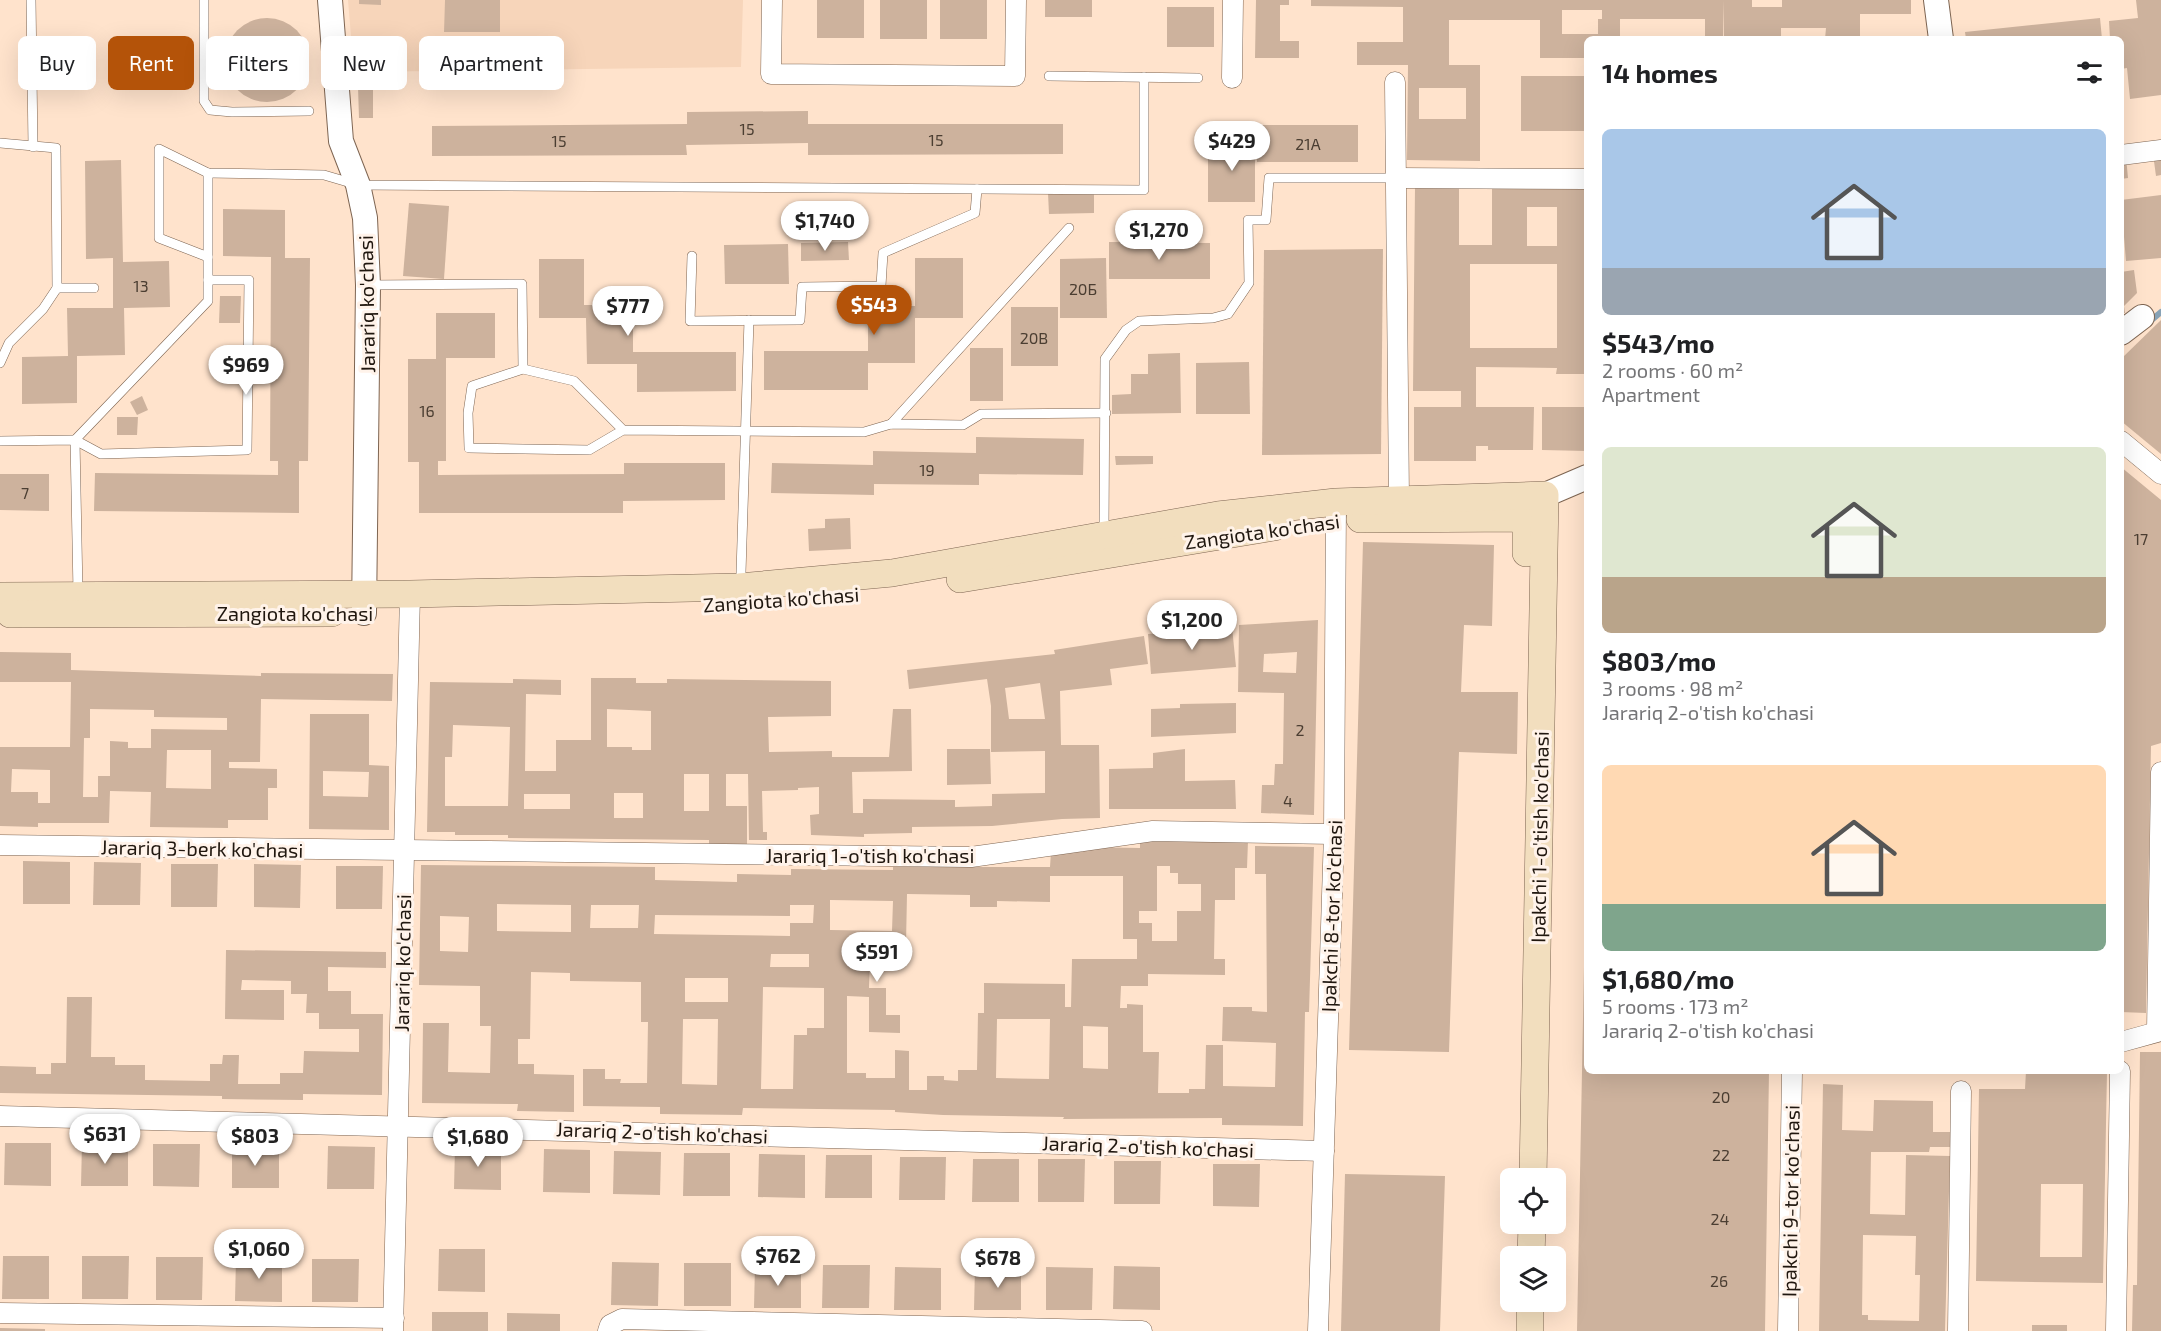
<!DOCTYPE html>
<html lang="en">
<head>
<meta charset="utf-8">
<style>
  body { margin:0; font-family:"Exo 2",sans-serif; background:#f2f2f2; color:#202124; height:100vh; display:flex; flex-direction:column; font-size:22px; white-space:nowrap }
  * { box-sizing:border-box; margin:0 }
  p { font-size:20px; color:#757577 }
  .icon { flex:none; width:33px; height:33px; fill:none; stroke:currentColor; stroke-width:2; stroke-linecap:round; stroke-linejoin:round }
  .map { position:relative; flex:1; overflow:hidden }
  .side { position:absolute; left:1584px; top:36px; width:540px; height:1038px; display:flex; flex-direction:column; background:#fff; border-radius:9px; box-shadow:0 6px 24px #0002 }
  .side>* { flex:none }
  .banner { position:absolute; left:18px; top:36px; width:570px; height:54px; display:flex; gap:12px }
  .buttons { position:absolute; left:1500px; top:1168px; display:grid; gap:12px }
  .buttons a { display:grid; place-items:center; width:66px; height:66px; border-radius:9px; background:#fff; box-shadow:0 6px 24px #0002; font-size:30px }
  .price { position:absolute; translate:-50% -51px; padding:0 14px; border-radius:21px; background:#fff; color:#222; font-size:20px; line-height:39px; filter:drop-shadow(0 2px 3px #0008) }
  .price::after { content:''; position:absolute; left:50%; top:36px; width:18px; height:14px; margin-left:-9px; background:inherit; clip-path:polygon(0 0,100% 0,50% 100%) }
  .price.active { background:#b45309; color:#fff }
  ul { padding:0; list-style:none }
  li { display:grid; align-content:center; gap:12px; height:318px; padding:0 18px }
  li span { display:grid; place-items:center; height:186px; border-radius:9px; color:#555 }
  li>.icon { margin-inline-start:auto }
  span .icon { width:108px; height:108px; fill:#fffc; stroke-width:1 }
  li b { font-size:26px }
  h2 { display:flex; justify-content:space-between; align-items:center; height:72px; padding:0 18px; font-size:26px }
  .tag { padding:0 21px; border-radius:9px; background:#fff; box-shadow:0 6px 24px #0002; font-size:21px; line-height:54px }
  .tag.active { background:#b45309; color:#fff }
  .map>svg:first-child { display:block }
  .built { fill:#f7d5ba }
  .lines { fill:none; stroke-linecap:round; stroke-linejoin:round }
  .stream { stroke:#87a2b6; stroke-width:6 }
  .building { fill:#cdb29d; fill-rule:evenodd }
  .service-casing { stroke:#7e6552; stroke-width:10 }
  .minor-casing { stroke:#7e6552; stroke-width:21 }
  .tertiary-casing { stroke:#7e6552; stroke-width:26 }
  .secondary-casing { stroke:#7e6552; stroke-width:28 }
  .service { stroke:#fff; stroke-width:9 }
  .minor { stroke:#fff; stroke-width:20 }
  .tertiary { stroke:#fff; stroke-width:24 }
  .secondary { stroke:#f2debe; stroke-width:27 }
  .labels { text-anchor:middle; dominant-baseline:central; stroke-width:6; stroke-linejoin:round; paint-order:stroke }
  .number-label { font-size:16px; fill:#4b3e32 }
  .street-label { font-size:20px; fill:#20170f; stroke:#fff3ea }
</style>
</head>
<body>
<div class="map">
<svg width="2161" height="1331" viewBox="0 0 2161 1331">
  <rect width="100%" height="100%" fill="#ffe3cc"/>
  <!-- built -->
  <polygon class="built" points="348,0 743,0 741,67 354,72"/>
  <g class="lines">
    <!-- stream -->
    <polyline class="stream" points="2148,323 2161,312"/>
  </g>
  <!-- building -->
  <g class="building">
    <polygon points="359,0 381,0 381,5 359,4"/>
    <polygon points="445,0 500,0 500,32 444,32"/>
    <rect x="817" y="0" width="47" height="38"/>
    <rect x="880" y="0" width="47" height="39"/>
    <rect x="940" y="0" width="47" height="39"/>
    <rect x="1045" y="0" width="47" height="17"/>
    <polygon points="1256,0 1289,0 1289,5 1280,5 1280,41 1299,41 1299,58 1255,58"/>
    <path d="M1311,0H1724L1723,39H1705V19H1620V39H1587V58H1540V20H1449V65H1480V161L1407,160L1408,65H1357V42H1403V7L1311,6ZM1562,10H1602V19H1598V34H1562ZM1419,88H1466V119H1419Z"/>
    <polygon points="1724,0 1752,0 1752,7 1782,7 1782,0 1911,0 1911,14 1860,14 1860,39 1825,39 1826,28 1781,28 1781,39 1724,39"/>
    <polygon points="2136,0 2161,0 2161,95 2130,99 2127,68 2121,69 2121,39 2110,39 2109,21 2138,18"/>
    <rect x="1167" y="7" width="47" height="40"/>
    <polygon points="2100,18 2102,39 2091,39 2091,37 1966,39 1965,32"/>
    <circle cx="267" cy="60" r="42"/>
    <polygon points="369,50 389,50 390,65 373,65"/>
    <rect x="1521" y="76" width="66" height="55"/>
    <polygon points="358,87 373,87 373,118 359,118"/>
    <polygon points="808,111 808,124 1063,124 1063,154 808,155 808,143 686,145 687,155 432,156 432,126 687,124 687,112"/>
    <rect x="1257" y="125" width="101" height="37"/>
    <rect x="1208" y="143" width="47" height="59"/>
    <polygon points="2153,154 2161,154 2161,175 2156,176"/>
    <polygon points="2121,157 2126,157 2128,178 2121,179"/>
    <polygon points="121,160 123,262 169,261 170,307 124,308 125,355 77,356 77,403 22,404 22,357 68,356 67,308 113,308 113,258 86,259 85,161"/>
    <path d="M1492,185H1587V374H1556L1557,368L1476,367V407H1534L1533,450H1488V446H1476V461H1414V407H1461V391H1413L1415,187H1459V245H1492ZM1527,207H1557V246H1527ZM1470,264H1557V348H1470Z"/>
    <polygon points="1048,193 1094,193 1094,213 1049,214"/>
    <polygon points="2161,195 2161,258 2126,261 2121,200"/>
    <polygon points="409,203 449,206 444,279 403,276"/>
    <polygon points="223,209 285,210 285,258 310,258 308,461 299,461 299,513 94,511 95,473 278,475 278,461 270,461 271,257 223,256"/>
    <polygon points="848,242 849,260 801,261 801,243"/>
    <polygon points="1109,242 1210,243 1210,279 1109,279"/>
    <polygon points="788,244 789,284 725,284 724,245"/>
    <polygon points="1383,249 1381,454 1262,455 1264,250"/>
    <polygon points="915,258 963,258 963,318 915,318 915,363 868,363 868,390 764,390 764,351 868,351 868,305 915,306"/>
    <polygon points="1106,258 1107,318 1060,318 1060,259"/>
    <polygon points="539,259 584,259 584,305 633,305 633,352 736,352 736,391 637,392 637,364 587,364 586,318 539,318"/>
    <polygon points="2134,270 2137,293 2124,306 2125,313 2121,313 2121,272"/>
    <polygon points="220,296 241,296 240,323 219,323"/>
    <rect x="1011" y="307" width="47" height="59"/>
    <polygon points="436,313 495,313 495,358 446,358 446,461 438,461 438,475 624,474 624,463 725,463 725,500 623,501 623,513 419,513 419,462 408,462 408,359 436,359"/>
    <polygon points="2161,320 2161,454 2121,421 2121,359"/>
    <rect x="970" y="348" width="33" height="53"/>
    <polygon points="1180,353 1181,413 1112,414 1112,395 1131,394 1131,374 1148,374 1148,354"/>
    <polygon points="1249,362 1250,414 1196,414 1196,363"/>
    <polygon points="142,396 148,410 137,415 130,402"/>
    <polygon points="1542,407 1587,407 1587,451 1542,450"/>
    <polygon points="117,417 138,417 137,435 117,435"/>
    <polygon points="976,437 1084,439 1083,475 979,474 979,485 874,484 874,495 771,493 772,463 873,465 873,451 976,453"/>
    <polygon points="1115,456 1153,456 1153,464 1116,465"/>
    <polygon points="2121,467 2161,500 2161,743 2151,746 2146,1013 2121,1012"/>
    <polygon points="0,474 49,474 49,511 0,510"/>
    <polygon points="850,518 851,549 809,551 808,529 825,528 825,519"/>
    <polygon points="1363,542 1494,545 1492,626 1464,625 1461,692 1518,692 1517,754 1459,752 1449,1052 1349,1050"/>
    <path d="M1318,620L1314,815L1261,813L1262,785H1274L1275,764H1283L1284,693L1238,692L1239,625ZM1297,652L1296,673L1263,672L1264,654Z"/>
    <polygon points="1232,627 1236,667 1151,674 1148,634"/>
    <path d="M1144,636L1148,664L1110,669L1112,685L1060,691L1061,745H1099L1100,818L1062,819L992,826L912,827V833L864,834V837L811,835L810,815L819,814V787L798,788V790L762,791L763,832H767V840H749L748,774H726V806H747V844H709V840L508,838V835H455V832H427L430,682L513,683V679L561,680V695L526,694L525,771H556V740H591V678H636V683H667V679L831,681V716L768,717L769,752L832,751V757H889L893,709H911L912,771L852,772L853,813H863V799L955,800V807L992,806V794L1045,793V751L991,752V706L987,679L909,689L907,670L1055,654L1054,650ZM1040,683L1045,719H1009L1005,688ZM607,709L651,711V750H632V747H607ZM453,725L510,727L508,806H445V757H452ZM684,774H709V811H684ZM614,793H643V818H614ZM524,794H570V809H524Z"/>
    <path d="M0,652L71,653V670L228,675L261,676V673L393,674L392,701L261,699L260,762H229V768L277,769V788H268V820H228V828L150,827L151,792L110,791L109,823H38V827L0,826V747H70L71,682H0ZM90,709L154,710V717L227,718V730L151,729V748H128V742L110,741V776H98V797H83L84,738H90ZM167,750H211V789L166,788ZM12,769L50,770V803H38V792H11Z"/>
    <polygon points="1236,703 1236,733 1151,737 1151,709 1180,708 1180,704"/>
    <path d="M310,714H369V765L389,766V830L309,829ZM323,771L369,772L368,797L323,796Z"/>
    <polygon points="947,749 990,749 991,784 947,785"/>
    <polygon points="1185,749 1185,781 1235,780 1236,809 1109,809 1109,769 1153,768 1153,753"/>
    <path d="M1140,837L1248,841L1247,868H1235V900H1215L1214,959H1225V975L1148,974V986H1121L1120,1008H1127V1004L1143,1005V1052H1159L1158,1093H1189V1089H1205L1206,1045H1223V1086L1275,1087L1276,1043L1222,1041L1223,1007H1252V1011L1267,1012L1266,874H1255V846L1314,847L1309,1012H1305L1303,1126L1222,1125V1118L1063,1119L1064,1117L943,1115L895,1112V1110L743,1108L742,1115L660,1114V1107L583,1106V1069H605V1079H621L620,1083H647L648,1022H641V982L570,981V973L531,972L530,1039H518V1064H534V1074L574,1075V1112L517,1111L518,1104L422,1103L423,1023H449L448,1072L490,1073L491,1026H480V986L419,985L421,865L655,867V880L737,882V874L791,875V869L893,870V867H1050L1051,852H1083V847L1140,848ZM1157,866H1170V873H1178V884H1201V911H1177V941H1152V923H1139V911H1157ZM1050,876H1123V939H1137V959H1072L1071,1007H1065V984L984,983V1013H978L977,1070H958V1081L944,1080V1076H927V1090H909V1051L895,1050V1078H866V1073H847V996L869,997V1032L900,1033V1015H886V988H869L870,955H892V944H906L907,894L970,895V907H997V901L1050,902ZM830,900L893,901L892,931L830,930ZM497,904L571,905V932L497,931ZM591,905H639L638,928H590ZM790,905H814L813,923H790V936L654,934L655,915L790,916ZM440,916L469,917L468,952L440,951ZM771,954H809V967H770ZM685,978H728V1002H685ZM763,987L824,988V1028H807V1035H794L793,1089H761ZM683,1019H718L717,1085L682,1084ZM997,1019H1050L1049,1079L996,1078ZM1083,1026L1108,1027V1069L1083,1068Z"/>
    <polygon points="23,861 70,862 70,904 23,904"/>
    <polygon points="94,862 141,863 140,905 93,905"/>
    <polygon points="171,864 218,864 217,907 171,907"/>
    <polygon points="254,864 301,865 300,908 254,907"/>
    <polygon points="336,866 383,866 382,909 336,909"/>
    <polygon points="1585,915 1587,1071 1769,1071 1765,1331 1577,1331"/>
    <polygon points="226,950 386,952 386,968 328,967 328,991 351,991 351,1014 383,1014 382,1095 303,1094 303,1100 222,1099 222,1096 0,1093 0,1066 36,1067 36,1074 51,1074 51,1063 66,1063 67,997 92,997 91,1057 115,1057 115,1065 145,1065 145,1080 210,1081 210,1064 222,1064 223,1055 239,1055 238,1084 280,1084 280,1073 303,1073 304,1051 359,1052 359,1029 319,1029 319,1013 306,1013 307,994 291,994 291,981 242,980 241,990 284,990 284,1020 225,1019"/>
    <polygon points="2140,1052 2161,1052 2161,1331 2132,1331 2133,1285 2137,1285"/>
    <path d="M2026,1071H2107L2103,1283L1976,1281L1979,1089H2025ZM2041,1184H2083L2082,1257H2040Z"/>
    <path d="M1823,1084L1843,1085L1842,1130L1873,1131L1874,1100L1933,1101V1132H1952V1147H1930L1929,1152H1871L1870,1214L1905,1215L1906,1155L1950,1156L1945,1331H1819ZM1863,1235L1916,1236L1915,1275H1920L1919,1321L1868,1320V1315H1862Z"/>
    <polygon points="5,1143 51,1143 51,1186 4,1185"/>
    <polygon points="82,1143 128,1144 128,1186 81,1186"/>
    <polygon points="153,1144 200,1144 199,1187 153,1186"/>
    <polygon points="232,1145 279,1146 279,1188 232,1188"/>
    <polygon points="328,1146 375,1147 374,1189 327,1189"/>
    <polygon points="455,1147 501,1147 501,1190 454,1189"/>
    <polygon points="544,1149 590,1150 590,1193 543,1192"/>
    <polygon points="614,1151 661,1152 660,1195 613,1194"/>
    <polygon points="684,1153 730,1153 730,1196 683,1196"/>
    <polygon points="759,1154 805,1155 805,1198 758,1197"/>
    <polygon points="826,1155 872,1155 872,1198 825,1198"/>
    <polygon points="900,1157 946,1157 945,1200 899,1200"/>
    <polygon points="973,1159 1019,1159 1019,1202 972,1202"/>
    <polygon points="1038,1159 1085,1159 1084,1202 1038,1202"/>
    <polygon points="1114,1161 1161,1161 1160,1204 1114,1204"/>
    <polygon points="1213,1164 1260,1164 1259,1207 1213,1206"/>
    <polygon points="1345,1174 1445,1176 1440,1331 1341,1331"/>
    <polygon points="439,1249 485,1249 485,1292 438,1291"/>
    <polygon points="3,1256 49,1256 49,1299 2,1299"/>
    <polygon points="82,1256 129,1256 128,1299 82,1299"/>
    <polygon points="156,1257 203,1257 202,1300 156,1300"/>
    <polygon points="236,1258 282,1259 282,1302 235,1301"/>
    <polygon points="312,1259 359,1259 358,1302 312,1302"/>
    <polygon points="612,1262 659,1263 658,1306 611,1305"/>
    <rect x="684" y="1263" width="47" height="43"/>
    <polygon points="755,1265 801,1265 801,1308 754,1308"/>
    <polygon points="823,1265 870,1265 869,1308 822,1308"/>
    <polygon points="1114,1266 1160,1267 1160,1310 1113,1309"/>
    <polygon points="895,1267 941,1268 941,1310 894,1310"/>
    <polygon points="975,1267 1021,1268 1021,1310 974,1310"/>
    <polygon points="1046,1267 1093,1268 1092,1310 1046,1310"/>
    <rect x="432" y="1312" width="56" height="19"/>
    <polygon points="507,1313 560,1314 560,1331 507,1331"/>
    <rect x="2032" y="1325" width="35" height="6"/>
    <polygon points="0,1328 45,1329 45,1331 0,1331"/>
  </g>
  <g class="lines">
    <!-- service casing -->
    <g class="service-casing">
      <g id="service">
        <polyline points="31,0 33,147"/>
        <polyline points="204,0 204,101 210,110 232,112 309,111"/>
        <polyline points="1049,76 1198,78"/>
        <polyline points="0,143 56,148 57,288 43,309 9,343 0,363"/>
        <polyline points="692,256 690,321 800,320 802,287 881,286 883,253 975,213 977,189"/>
        <polyline points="208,257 159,238 159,149 208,173 324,175 358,185 1144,190 1144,77"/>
        <polyline points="368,285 522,284 523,369"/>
        <polyline points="57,288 94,288"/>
        <polyline points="891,424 1069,228"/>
        <polyline points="623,430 574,381 523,369 472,386 468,413 469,448 589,450 623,430 864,432 891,424 963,425 981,414 1106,413"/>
        <polyline points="0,441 75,440 101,454 247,450 249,280 208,280"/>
        <polyline points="1104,531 1105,359 1126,330 1139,321 1213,318 1228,314 1249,283 1248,220 1266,220 1269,178 1396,178"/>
        <polyline points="78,592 75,440 208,301 208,173"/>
        <polyline points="740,604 749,320"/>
      </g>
    </g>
    <!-- minor casing -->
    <g class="minor-casing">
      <g id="minor">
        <polyline points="772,0 771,74 1015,76 1016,0"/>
        <polyline points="1232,78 1233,0"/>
        <polyline points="1395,82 1399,500"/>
        <polyline points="2121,155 2161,150"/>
        <polyline points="1396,178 1587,179"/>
        <polyline points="2121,441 2161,474"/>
        <polyline points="0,845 971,857 1153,831 1334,834"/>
        <polyline points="2157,1031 2161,772"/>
        <polyline points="2121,1042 2161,1031"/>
        <polyline points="0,1116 1324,1151"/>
        <polyline points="0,1313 394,1318"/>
        <polyline points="393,1331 410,594"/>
        <polyline points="608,1331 610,1325 622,1319 1142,1331"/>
        <polyline points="1318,1331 1334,834 1336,502"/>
        <polyline points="1788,1331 1792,1071"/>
        <polyline points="1958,1331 1961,1091"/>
        <polyline points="2116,1331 2120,1071"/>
      </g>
    </g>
    <!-- tertiary casing -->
    <g class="tertiary-casing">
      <g id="tertiary">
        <polyline points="330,0 341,141 358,185 365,218 368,285 364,613"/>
        <polyline points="1936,0 1941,39"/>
        <polyline points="2121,333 2142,317"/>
        <polyline points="1534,509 1545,495 1587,477"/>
      </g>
    </g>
    <!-- secondary casing -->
    <g class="secondary-casing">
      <g id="secondary">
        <polyline points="1360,519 1526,518 1526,553"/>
        <polyline points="960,579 1274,527"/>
        <polyline points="0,596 410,594 739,587 892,573 1218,515 1336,502 1545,495 1533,1179"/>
        <polyline points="10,614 332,613"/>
        <polyline points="1531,1257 1532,1224"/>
        <polyline points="1530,1331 1530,1302"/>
      </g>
    </g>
    <!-- service -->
    <use href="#service" class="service"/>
    <!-- minor -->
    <use href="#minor" class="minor"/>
    <!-- tertiary -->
    <use href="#tertiary" class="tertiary"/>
    <!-- secondary -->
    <use href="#secondary" class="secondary"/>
  </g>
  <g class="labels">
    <!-- number labels -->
    <g class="number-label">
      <text x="747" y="128">15</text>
      <text x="936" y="139">15</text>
      <text x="559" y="140">15</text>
      <text x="1308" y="143">21А</text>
      <text x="141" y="285">13</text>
      <text x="1083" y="288">20Б</text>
      <text x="1034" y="337">20В</text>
      <text x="427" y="410">16</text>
      <text x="927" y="469">19</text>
      <text x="25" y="492">7</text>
      <text x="2141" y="538">17</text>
      <text x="1300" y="729">2</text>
      <text x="1288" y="800">4</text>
      <text x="1721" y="1096">20</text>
      <text x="1721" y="1154">22</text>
      <text x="1720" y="1218">24</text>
      <text x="1719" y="1280">26</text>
    </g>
    <!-- street labels -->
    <g class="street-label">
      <text transform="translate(366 304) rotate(-91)">Jarariq ko'chasi</text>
      <text transform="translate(1262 531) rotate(-8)">Zangiota ko'chasi</text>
      <text transform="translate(781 599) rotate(-4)">Zangiota ko'chasi</text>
      <text x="295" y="613">Zangiota ko'chasi</text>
      <text transform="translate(1539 837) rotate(-89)">Ipakchi 1-o'tish ko'chasi</text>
      <text transform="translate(202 848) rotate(1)">Jarariq 3-berk ko'chasi</text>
      <text x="870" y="855">Jarariq 1-o'tish ko'chasi</text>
      <text transform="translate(1331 916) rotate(-88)">Ipakchi 8-tor ko'chasi</text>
      <text transform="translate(402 963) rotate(-89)">Jarariq ko'chasi</text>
      <text transform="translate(662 1132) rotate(2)">Jarariq 2-o'tish ko'chasi</text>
      <text transform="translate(1148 1146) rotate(2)">Jarariq 2-o'tish ko'chasi</text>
      <text transform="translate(1790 1201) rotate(-89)">Ipakchi 9-tor ko'chasi</text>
    </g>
  </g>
</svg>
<div class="buttons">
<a><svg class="icon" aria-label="locate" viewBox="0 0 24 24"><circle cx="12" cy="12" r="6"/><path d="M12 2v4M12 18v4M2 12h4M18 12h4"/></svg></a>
<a><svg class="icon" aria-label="layers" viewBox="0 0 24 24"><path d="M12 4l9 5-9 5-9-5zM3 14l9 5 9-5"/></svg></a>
</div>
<b class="price" style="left:1232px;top:172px">$429</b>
<b class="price" style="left:825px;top:252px">$1,740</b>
<b class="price" style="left:1159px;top:261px">$1,270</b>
<b class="price active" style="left:874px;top:336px">$543</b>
<b class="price" style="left:628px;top:337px">$777</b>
<b class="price" style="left:246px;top:396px">$969</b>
<b class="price" style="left:1192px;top:651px">$1,200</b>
<b class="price" style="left:877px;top:983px">$591</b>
<b class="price" style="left:105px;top:1165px">$631</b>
<b class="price" style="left:255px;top:1167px">$803</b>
<b class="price" style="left:478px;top:1168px">$1,680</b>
<b class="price" style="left:259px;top:1280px">$1,060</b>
<b class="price" style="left:778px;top:1287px">$762</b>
<b class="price" style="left:998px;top:1289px">$678</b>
<div class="banner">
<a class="tag">Buy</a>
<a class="tag active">Rent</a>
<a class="tag">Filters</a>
<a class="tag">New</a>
<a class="tag">Apartment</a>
</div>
<section class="side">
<h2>14 homes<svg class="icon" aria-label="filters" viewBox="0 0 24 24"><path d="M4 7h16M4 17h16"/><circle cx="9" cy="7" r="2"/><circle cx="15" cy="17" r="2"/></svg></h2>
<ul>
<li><span style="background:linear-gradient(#a9c7e8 75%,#9aa5b1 0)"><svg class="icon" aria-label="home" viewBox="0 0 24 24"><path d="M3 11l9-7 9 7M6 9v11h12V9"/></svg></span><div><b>$543/mo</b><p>2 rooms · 60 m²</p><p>Apartment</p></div></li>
<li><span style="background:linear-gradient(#dfe7d0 70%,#b9a48a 0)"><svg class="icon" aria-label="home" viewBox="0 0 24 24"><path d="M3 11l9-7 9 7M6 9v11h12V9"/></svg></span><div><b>$803/mo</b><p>3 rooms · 98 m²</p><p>Jarariq 2-o'tish ko'chasi</p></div></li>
<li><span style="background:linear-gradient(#ffd9b3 75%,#7fa58c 0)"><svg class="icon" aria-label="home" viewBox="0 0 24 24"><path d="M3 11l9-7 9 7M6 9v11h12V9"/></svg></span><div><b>$1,680/mo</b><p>5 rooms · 173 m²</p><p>Jarariq 2-o'tish ko'chasi</p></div></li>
</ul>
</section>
</div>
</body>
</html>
